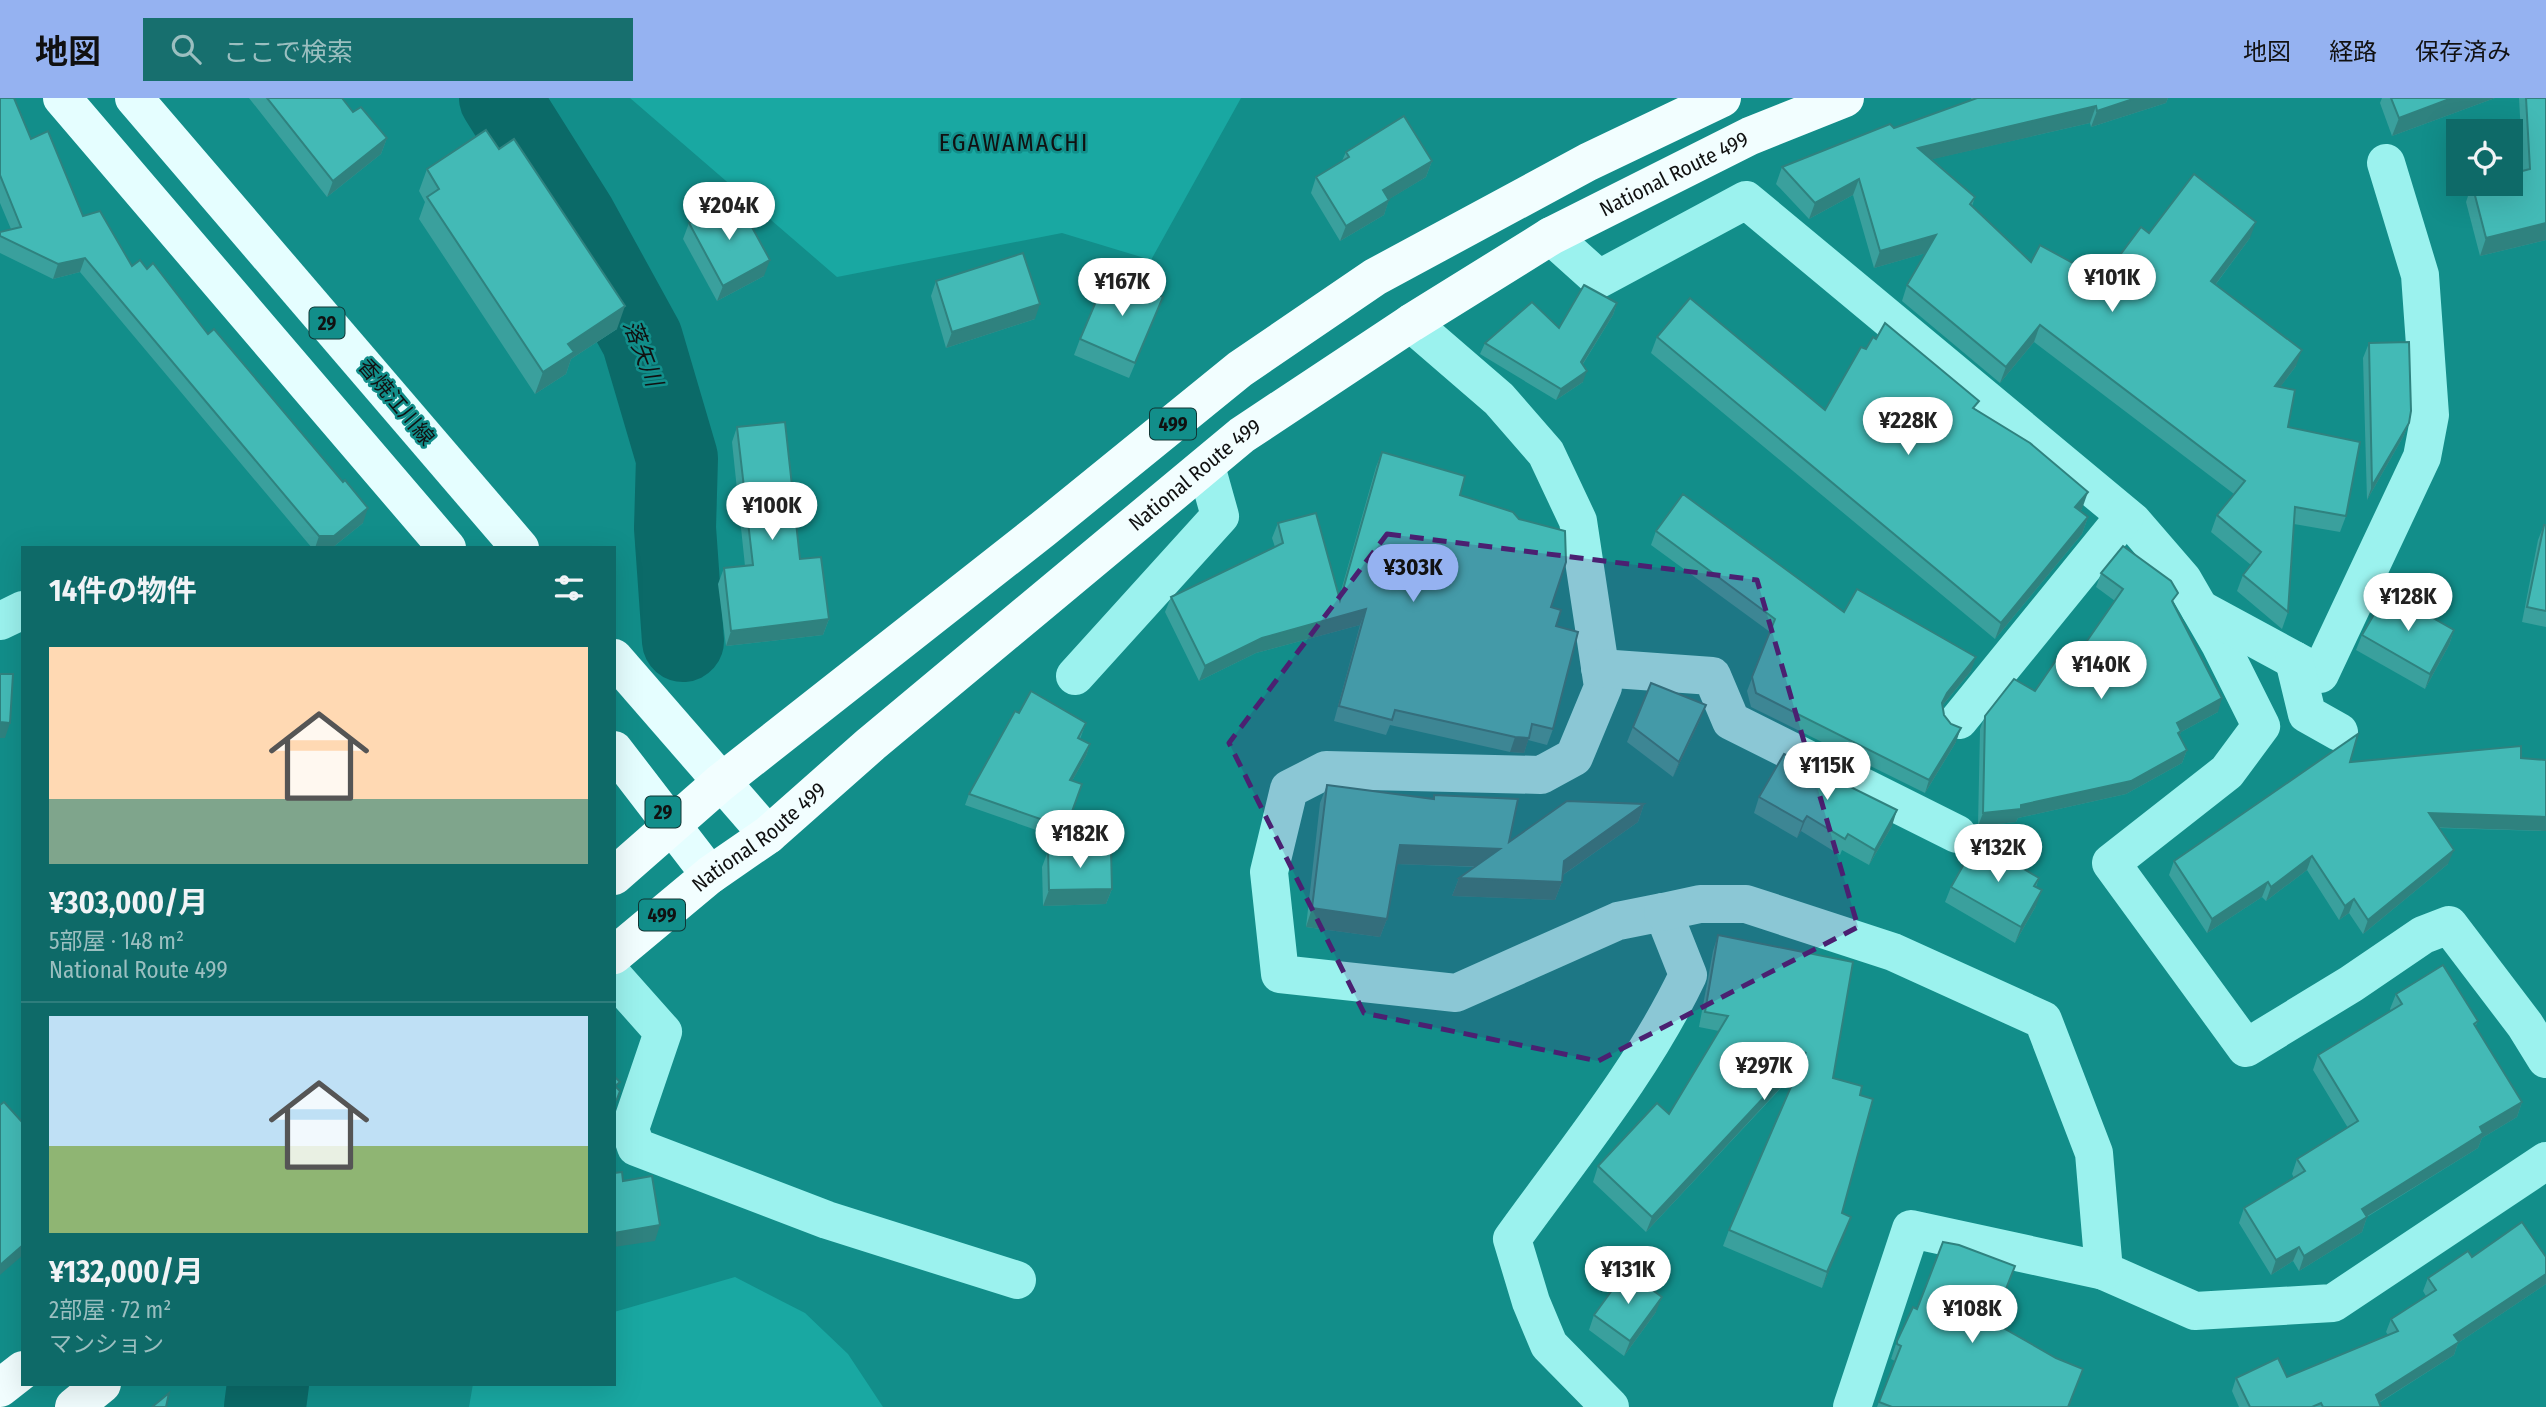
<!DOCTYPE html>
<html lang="ja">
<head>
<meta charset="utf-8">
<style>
  body { margin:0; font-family:"Fira Sans Condensed","Noto Sans JP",sans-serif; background:#176f6e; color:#f1f3f6; height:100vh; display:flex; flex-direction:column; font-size:26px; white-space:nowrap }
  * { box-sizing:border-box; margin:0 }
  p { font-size:23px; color:#9bbfc0 }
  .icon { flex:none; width:38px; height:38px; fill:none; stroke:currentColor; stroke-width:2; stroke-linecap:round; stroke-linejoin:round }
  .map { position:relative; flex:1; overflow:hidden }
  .panel { position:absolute; left:21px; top:448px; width:595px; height:840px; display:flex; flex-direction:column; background:#0e6a68; border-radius:0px; box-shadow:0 7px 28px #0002 }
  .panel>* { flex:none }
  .tools { position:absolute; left:2446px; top:21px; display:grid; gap:14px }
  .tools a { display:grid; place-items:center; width:77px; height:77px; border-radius:0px; background:#0e6a68; box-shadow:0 7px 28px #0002; font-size:35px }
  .price { position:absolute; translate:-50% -60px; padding:0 16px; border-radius:24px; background:#fff; color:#222; font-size:23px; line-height:46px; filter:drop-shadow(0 2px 4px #0008) }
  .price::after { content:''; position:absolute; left:50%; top:42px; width:21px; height:16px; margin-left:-10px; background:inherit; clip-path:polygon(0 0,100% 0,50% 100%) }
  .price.active { background:#95b2f1; color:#111 }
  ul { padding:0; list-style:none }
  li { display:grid; align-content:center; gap:14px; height:371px; padding:0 28px }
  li+li { border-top:2px solid #2e7d7c }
  li span { display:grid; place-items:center; height:217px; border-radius:0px; color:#555 }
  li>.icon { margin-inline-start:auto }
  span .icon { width:126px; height:126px; fill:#fffc; stroke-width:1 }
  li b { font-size:30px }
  h2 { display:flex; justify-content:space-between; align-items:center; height:84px; padding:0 28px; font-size:30px }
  header { display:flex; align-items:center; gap:42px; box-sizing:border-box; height:98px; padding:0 35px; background:#95b2f1; color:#111 }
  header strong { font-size:33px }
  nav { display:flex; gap:38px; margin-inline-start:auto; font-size:24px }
  .search { width:490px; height:63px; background:#176f6e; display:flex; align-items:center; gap:18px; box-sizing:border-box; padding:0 24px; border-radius:0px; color:#9bbfc0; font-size:26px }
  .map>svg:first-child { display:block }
  .green { fill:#19a8a2 }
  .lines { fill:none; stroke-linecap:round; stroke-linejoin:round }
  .river { stroke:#0b6a68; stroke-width:82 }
  .minor { stroke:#9bf2ee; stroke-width:38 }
  .primary { stroke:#e5feff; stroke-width:38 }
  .trunk { stroke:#f2feff; stroke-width:38 }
  .wall { fill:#3aa09d }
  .shaded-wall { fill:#2f827f }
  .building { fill:#43bab6; stroke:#2f827f; stroke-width:2 }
  .marked { fill:#4b2071; fill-opacity:0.2; stroke:#4b2071; stroke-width:5; stroke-dasharray:14 9; stroke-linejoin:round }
  .labels { text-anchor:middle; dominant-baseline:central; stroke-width:5; stroke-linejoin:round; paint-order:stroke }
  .shield { fill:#128e8a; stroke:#113635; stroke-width:2 }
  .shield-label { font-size:19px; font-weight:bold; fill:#111 }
  .street-label { font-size:21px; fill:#111; stroke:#128e8a }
  .water-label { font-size:23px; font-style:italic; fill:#111; stroke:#128e8a }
  .quarter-label { font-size:24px; letter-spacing:2px; fill:#111; stroke:#128e8a }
</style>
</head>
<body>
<header>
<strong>地図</strong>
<div class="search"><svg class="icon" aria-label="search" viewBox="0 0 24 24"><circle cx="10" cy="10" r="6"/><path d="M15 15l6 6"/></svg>ここで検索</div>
<nav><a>地図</a><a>経路</a><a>保存済み</a></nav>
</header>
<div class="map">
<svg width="2546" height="1309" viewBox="0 0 2546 1309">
  <rect width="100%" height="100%" fill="#128e8a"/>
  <!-- green -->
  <g class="green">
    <polygon points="630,0 1241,0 1151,162 1062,135 837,179"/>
    <polygon points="735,1179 805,1215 848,1256 883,1309 469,1309 473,1286 614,1286 614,1214"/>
  </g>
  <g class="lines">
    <!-- river -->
    <g class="river">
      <polyline points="500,0 575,119 642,241 677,360 675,430 683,543"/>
      <polyline points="265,1309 268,1286"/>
    </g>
    <!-- minor -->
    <g class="minor">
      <polyline points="1551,138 1599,181 1746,102 2132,423 2183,482 2220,546 2261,628 2227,674 2111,765 2246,950 2351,886 2423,837 2449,827 2525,927 2546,961"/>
      <path d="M1411,225L1499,301L1546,355L1578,423L1603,589L1574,659L1541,677L1326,672L1289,691L1269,774L1280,876L1456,895L1618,823L1663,814L1688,877C1643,972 1573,1056 1512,1141L1531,1204L1549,1247L1610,1309"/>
      <polyline points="2200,511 2320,576 2422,359 2430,317 2420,177 2386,65"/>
      <polyline points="0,523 23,512"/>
      <polyline points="2294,562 2307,616 2339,634"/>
      <polyline points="1600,570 1712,578 1731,623 1957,736"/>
      <polyline points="1075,578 1220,418 1206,368"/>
      <polyline points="1959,622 2125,418"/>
      <polyline points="1663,814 1700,806 1746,806 1893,854 2043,922 2094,1055 2104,1173 2195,1213 2333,1205 2546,1063"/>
      <polyline points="614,879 663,934 630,1031 636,1049 827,1122 1017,1182"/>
      <polyline points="1852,1309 1911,1131 2104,1173"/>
    </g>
    <!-- primary -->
    <g class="primary">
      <polyline points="62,0 447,450"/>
      <polyline points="134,0 520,450"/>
      <polyline points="614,560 768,737"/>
      <polyline points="614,652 710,777"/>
    </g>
    <!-- trunk -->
    <g class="trunk">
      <polyline points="614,778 720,685 1043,431 1240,271 1375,179 1588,64 1722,0"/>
      <path id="s1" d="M614,857L710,777L768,737L871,646L1242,337L1411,225L1551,138L1750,38L1845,0"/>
      <polyline points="0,1290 23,1272"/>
      <polyline points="74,1309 102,1286"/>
    </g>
  </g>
  <!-- wall -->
  <g class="wall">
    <polygon points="0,0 31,41 83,118 132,168 147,171 208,236 363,425 332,450 312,450 80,174 53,181 0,155 0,134 11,131 0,105"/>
    <polygon points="249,0 342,0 353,14 387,40 381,56 327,99"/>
    <polygon points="1971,0 2168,0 2166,5 2091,29 2090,25 1932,61 1975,99 1972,108 2031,164 2102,181 2149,135 2250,140 2216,186 2296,268 2280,289 2288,329 2346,418 2340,434 2294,426 2288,514 2282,531 2237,493 2243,477 2251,467 2211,434 2217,417 2234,396 2034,244 2000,285 1902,203 1907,187 1926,155 1874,170 1853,97 1809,121 1776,86 1782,69 1972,2"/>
    <polygon points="2382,0 2495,0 2392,38 2380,5"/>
    <polygon points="2519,0 2546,0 2546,142 2480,158 2466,104 2472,86 2523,73"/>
    <polygon points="1346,54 1432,63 1426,79 1389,101 1384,117 1340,143 1311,95 1316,79 1342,63"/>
    <polygon points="427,71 617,231 571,261 566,276 535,296 419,121 425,104 419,93"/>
    <polygon points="689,125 764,178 717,203 683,141"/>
    <polygon points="936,183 1035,221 946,250 931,198"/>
    <polygon points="1617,205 1613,217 1583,266 1583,284 1556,302 1480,256 1485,245 1559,230"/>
    <polygon points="1157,214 1129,280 1074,257 1080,241"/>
    <polygon points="1657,239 1825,312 1976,311 2082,411 2080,413 2088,419 2082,436 1995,541 1651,255"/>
    <polygon points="2369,245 2409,325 2403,339 2367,402 2363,260"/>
    <polygon points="737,329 829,521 823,537 726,548 718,486 724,470 745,468 732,344"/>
    <polygon points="1382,354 1460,397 1551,509 1556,528 1553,631 1547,647 1528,642 1524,655 1510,654 1390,627 1386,637 1334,623 1360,527 1256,555 1199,583 1165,514 1171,499 1275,449 1272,440 1278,425 1339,500 1376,369"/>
    <polygon points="2544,427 2546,427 2546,529 2522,524 2538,442"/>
    <polygon points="1656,433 1844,514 1971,573 1943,607 1944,617 1956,644 1925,695 1751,609 1747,593 1770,534 1651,447"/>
    <polygon points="2101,475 2174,507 2218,614 2181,634 2179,638 2187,652 2182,665 2126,696 2018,720 2016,724 1978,728 1980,631 1985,618 2035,593 2075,560 2115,503 2096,489"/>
    <polygon points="2454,532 2449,547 2425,591 2356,552 2362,537"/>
    <polygon points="1019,615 1086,625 1080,641 1090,646 1086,658 1072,683 1082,686 1062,741 965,707 969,696"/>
    <polygon points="1700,622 1673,679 1627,644 1633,629"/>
    <polygon points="2521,660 2546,733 2439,730 2448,766 2363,836 2349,815 2339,822 2307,772 2266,803 2262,799 2207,835 2169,777 2174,763 2350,664"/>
    <polygon points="1327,687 1433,701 1434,697 1509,744 1644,706 1638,724 1563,777 1562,784 1555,802 1452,798 1459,780 1475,769 1396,766 1387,821 1380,839 1306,829 1320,705"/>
    <polygon points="1759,699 1892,728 1869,767 1842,752 1840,757 1801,733 1797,740 1754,715"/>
    <polygon points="1048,753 1112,791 1106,806 1043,808 1042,769"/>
    <polygon points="2039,780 2036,789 2036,808 2015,845 1945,804 1951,789"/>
    <polygon points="1718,837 1833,980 1860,997 1842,1115 1851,1119 1822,1190 1723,1148 1729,1132 1798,972 1646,1134 1593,1084 1598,1068 1669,1016 1719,933 1699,929 1713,853"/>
    <polygon points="2396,896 2478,923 2475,929 2522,1004 2517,1019 2482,1040 2478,1050 2367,1119 2362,1134 2299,1173 2293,1163 2271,1177 2239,1125 2244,1110 2294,1080 2292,1076 2297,1061 2348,1030 2313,972 2318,957 2391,913 2390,911"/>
    <polygon points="2472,1159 2546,1159 2546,1186 2458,1245 2454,1257 2379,1305 2381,1309 2239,1309 2232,1293 2236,1280 2287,1279 2388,1237 2386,1234 2391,1221 2426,1198 2423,1193 2428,1180"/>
    <polygon points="1917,1211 1993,1224 2069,1309 1877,1309 1895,1263 1891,1261 1897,1243"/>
    <polygon points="1656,1214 1624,1258 1589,1232 1594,1217"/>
  </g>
  <!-- shaded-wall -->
  <g class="shaded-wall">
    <polygon points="2136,0 2168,0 2166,5 2091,29 2097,13"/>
    <polygon points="2452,0 2495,0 2392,38 2399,20"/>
    <polygon points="2096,8 2090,25 1912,66 1918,50"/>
    <polygon points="387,40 381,56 327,99 333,83"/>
    <polygon points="1432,63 1426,79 1378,108 1383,92"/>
    <polygon points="1859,81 1853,97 1809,121 1815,105"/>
    <polygon points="1389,102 1384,117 1340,143 1346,128"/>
    <polygon points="2256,124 2250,140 2206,199 2211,183"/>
    <polygon points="2546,125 2546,142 2480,158 2486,140"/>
    <polygon points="1936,137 1930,154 1874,170 1880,153"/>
    <polygon points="85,160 80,174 53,181 58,166"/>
    <polygon points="770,162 764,178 717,203 723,188"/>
    <polygon points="1617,205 1613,217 1577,275 1581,264"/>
    <polygon points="1040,206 1035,221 946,250 952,234"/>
    <polygon points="625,208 617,231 571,261 566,276 535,296 543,274 568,246"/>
    <polygon points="2040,227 2034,244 2000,285 2006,269"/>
    <polygon points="2302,252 2296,268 2269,304 2275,288"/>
    <polygon points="1587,273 1583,284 1556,302 1561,291"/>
    <polygon points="2409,325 2403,339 2367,402 2372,388"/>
    <polygon points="2088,394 2082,411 2069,426 2075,409"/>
    <polygon points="368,410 363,425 332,450 315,450 319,438"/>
    <polygon points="2088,419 2082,436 1995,541 2001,525"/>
    <polygon points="1366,511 1360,527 1256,555 1199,583 1205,568 1262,540"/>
    <polygon points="829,521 823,537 726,548 731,533"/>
    <polygon points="2454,532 2449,547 2425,591 2430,576"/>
    <polygon points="1976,559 1971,573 1942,608 1938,618 1947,595"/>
    <polygon points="2222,600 2218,614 2181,634 2176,647 2177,625"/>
    <polygon points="1706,607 1700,622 1673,679 1679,664"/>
    <polygon points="0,624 10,625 5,640 0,640"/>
    <polygon points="1961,630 1956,644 1925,695 1929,682"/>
    <polygon points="1515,639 1529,640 1524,655 1510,654"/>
    <polygon points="1090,646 1086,658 1066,694 1070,682"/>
    <polygon points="2187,652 2182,665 2126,696 2018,720 2016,724 1978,728 1983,715 2021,707"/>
    <polygon points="1644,706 1638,724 1557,781 1564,763"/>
    <polygon points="1897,712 1892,728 1869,767 1875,752"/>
    <polygon points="2429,715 2546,719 2546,733 2423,729"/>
    <polygon points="1807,718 1801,733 1797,740 1803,724"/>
    <polygon points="1400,747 1500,751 1493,769 1393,766"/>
    <polygon points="2454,752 2448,766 2363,836 2368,822"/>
    <polygon points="2312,758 2307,772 2266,803 2271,789"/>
    <polygon points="1459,780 1562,784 1555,802 1452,798"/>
    <polygon points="2268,784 2262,799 2207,835 2212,821"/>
    <polygon points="1112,791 1106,806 1043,808 1049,792"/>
    <polygon points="2042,792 2036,808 2015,845 2021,829"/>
    <polygon points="2354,801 2349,815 2339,822 2345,808"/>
    <polygon points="1312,810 1387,821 1380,839 1306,829"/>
    <polygon points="1806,954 1800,969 1646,1134 1652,1119"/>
    <polygon points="2522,1004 2517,1019 2482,1040 2478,1050 2356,1125 2362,1111 2480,1029"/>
    <polygon points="1851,1119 1846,1134 1822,1190 1827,1174"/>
    <polygon points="2367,1119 2362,1134 2299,1173 2304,1158"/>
    <polygon points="660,1127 655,1143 614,1149 614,1135"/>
    <polygon points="23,1147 23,1157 0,1177 0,1167"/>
    <polygon points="2299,1149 2293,1163 2271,1177 2276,1162"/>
    <polygon points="2546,1176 2546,1186 2458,1245 2454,1257 2372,1309 2376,1297 2454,1237"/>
    <polygon points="1662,1199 1656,1214 1624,1258 1630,1243"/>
  </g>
  <!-- building -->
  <g class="building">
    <polygon points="0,0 14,0 31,41 48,33 83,118 100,113 132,168 140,162 147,171 153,165 208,236 214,231 343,384 345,382 368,410 334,438 319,438 85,160 58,166 0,138 0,134 21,129 0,77"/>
    <polygon points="267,0 342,0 353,14 361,9 387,40 333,83"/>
    <polygon points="1977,0 2136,0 2097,13 2096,8 1918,50 1975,99 1970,106 2031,164 2040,147 2102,181 2141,129 2149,135 2194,76 2256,124 2211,183 2302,252 2275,288 2295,292 2288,329 2360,344 2346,418 2295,409 2288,514 2243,477 2261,454 2217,417 2245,383 2040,227 2006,269 1907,187 1936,137 1880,153 1859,81 1815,105 1782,69 1890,26 1894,30"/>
    <polygon points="2391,0 2452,0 2399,20"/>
    <polygon points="2526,0 2546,0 2546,125 2486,140 2472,86 2511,86 2511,76 2530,71"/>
    <polygon points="1404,18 1432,63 1383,92 1389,102 1346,128 1316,79 1349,59 1346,54"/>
    <polygon points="486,32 499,51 514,41 625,208 568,246 574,254 543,274 427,99 439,91 427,71"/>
    <polygon points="736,100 770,162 723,188 689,125"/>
    <polygon points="1023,155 1040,206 952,234 936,183"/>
    <polygon points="1108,175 1163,199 1135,265 1080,241"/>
    <polygon points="1584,187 1617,205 1581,264 1587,273 1561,291 1485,245 1532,204 1559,230"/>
    <polygon points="1690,200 1825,312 1861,249 1866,251 1873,239 1876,241 1885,225 1979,303 1973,310 2030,345 2088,394 2075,409 2088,419 2001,525 1657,239"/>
    <polygon points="2409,244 2411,313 2409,325 2372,388 2369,245"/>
    <polygon points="785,324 800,461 821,459 829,521 731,533 724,470 753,467 737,329"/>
    <polygon points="1382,354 1465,378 1460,397 1513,414 1519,421 1565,433 1566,464 1551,509 1561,512 1556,528 1578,534 1553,631 1532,626 1529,640 1515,639 1395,612 1392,622 1339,608 1366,511 1262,540 1205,568 1171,499 1283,445 1278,425 1316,415 1340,502"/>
    <polygon points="1683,396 1844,514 1857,491 1976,559 1947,595 1942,605 1944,617 1951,626 1961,630 1929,682 1756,595 1752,579 1775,521 1656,433"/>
    <polygon points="2544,427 2546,427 2546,513 2527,509"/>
    <polygon points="2123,448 2171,483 2178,495 2172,503 2222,600 2177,625 2181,633 2178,635 2187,652 2131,683 2021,707 2021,711 1983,715 1985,618 2014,581 2035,593 2063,552 2075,560 2123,491 2101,475"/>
    <polygon points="2387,494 2454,532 2430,576 2362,537"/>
    <polygon points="0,576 13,576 10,625 0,624"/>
    <polygon points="1651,585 1706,607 1679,664 1633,629"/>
    <polygon points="1031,593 1086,625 1078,640 1090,646 1070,682 1082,686 1066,730 969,696 1015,613 1019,615"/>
    <polygon points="2358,636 2350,664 2521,648 2521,660 2546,662 2546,719 2429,715 2454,752 2368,822 2354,801 2345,808 2312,758 2271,789 2268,784 2212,821 2174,763"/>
    <polygon points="1784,656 1897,712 1875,752 1848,736 1845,741 1807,718 1803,724 1759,699"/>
    <polygon points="1327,687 1434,701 1434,697 1518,701 1509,744 1567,703 1644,706 1564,763 1562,784 1459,780 1500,751 1400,747 1387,821 1312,810"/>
    <polygon points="1977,743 2039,780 2034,788 2042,792 2021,829 1951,789"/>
    <polygon points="1111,752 1112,791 1049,792 1048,753"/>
    <polygon points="1718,837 1853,864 1833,980 1862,988 1860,997 1873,1001 1842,1115 1851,1119 1827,1174 1729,1132 1806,954 1652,1119 1598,1068 1657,1005 1669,1016 1728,918 1705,914"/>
    <polygon points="2443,867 2478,923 2474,926 2522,1004 2480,1029 2483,1035 2362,1111 2367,1119 2304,1158 2299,1149 2276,1162 2244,1110 2305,1073 2297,1061 2358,1023 2318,957 2402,906 2396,896"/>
    <polygon points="614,978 620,984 615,988 620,993 617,1001 614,1004"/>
    <polygon points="4,1004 23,1025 23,1147 0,1167 0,1007"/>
    <polygon points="622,1074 623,1083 652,1078 660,1127 614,1135 614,1075"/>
    <polygon points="2522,1124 2546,1159 2546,1176 2454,1237 2459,1244 2376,1297 2381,1309 2323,1309 2321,1305 2312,1309 2250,1309 2236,1280 2278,1260 2287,1279 2398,1233 2391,1221 2436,1192 2428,1180 2468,1153 2472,1159"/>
    <polygon points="1943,1144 1959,1147 2015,1168 1993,1224 2056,1260 2083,1271 2068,1309 1892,1309 1879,1304 1901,1248 1897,1246 1897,1243 1913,1209 1917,1211"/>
    <polygon points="1626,1173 1662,1199 1630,1243 1594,1217"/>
    <polygon points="169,1295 166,1309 152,1309"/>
  </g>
  <!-- marked area -->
  <path class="marked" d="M1387,436L1757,482L1858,829L1598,963L1364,915L1229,645Z"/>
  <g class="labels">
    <!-- shield labels -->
    <g class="shield">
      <rect x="309.5" y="209.5" width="35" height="31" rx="5"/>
      <rect x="1150" y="310.5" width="46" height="31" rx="5"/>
      <rect x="645.5" y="698.5" width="35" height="31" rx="5"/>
      <rect x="639" y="801.5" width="46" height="31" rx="5"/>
    </g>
    <g class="shield-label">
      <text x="327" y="225">29</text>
      <text x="1173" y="326">499</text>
      <text x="663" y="714">29</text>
      <text x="662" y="817">499</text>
    </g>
    <!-- street labels -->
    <g class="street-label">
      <text stroke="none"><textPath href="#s1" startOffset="1321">National Route 499</textPath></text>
      <text transform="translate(396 304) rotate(50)">香焼江川線</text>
      <text stroke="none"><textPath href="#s1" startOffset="754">National Route 499</textPath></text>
      <text stroke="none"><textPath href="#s1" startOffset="187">National Route 499</textPath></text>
    </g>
    <!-- water labels -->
    <g class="water-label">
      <text transform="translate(643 255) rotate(69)">落矢川</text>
    </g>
    <!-- quarter labels -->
    <g class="quarter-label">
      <text x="1014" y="45">EGAWAMACHI</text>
    </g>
  </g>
</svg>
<div class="tools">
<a><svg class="icon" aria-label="locate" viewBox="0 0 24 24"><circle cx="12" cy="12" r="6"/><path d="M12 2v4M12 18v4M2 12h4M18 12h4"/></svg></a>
</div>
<b class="price" style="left:729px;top:144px">¥204K</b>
<b class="price" style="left:2112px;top:216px">¥101K</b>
<b class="price" style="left:1122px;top:220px">¥167K</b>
<b class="price" style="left:1908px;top:359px">¥228K</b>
<b class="price" style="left:772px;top:444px">¥100K</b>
<b class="price active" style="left:1413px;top:506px">¥303K</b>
<b class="price" style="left:2408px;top:535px">¥128K</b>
<b class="price" style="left:2101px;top:603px">¥140K</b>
<b class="price" style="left:1827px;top:704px">¥115K</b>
<b class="price" style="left:1080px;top:772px">¥182K</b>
<b class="price" style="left:1998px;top:786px">¥132K</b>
<b class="price" style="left:1764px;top:1004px">¥297K</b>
<b class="price" style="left:1628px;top:1208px">¥131K</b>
<b class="price" style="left:1972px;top:1247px">¥108K</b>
<section class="panel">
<h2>14件の物件<svg class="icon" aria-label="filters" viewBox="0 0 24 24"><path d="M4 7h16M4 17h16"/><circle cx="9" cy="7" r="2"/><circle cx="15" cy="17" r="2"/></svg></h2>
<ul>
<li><span style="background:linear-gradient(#ffd9b3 70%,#7fa58c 0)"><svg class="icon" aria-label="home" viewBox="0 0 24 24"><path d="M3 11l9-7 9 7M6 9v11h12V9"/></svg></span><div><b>¥303,000/月</b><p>5部屋 · 148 m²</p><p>National Route 499</p></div></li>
<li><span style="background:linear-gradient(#bfe0f5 60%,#8fb573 0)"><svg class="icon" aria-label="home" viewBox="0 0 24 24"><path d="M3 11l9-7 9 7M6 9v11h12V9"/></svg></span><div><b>¥132,000/月</b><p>2部屋 · 72 m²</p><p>マンション</p></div></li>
</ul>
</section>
</div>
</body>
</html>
